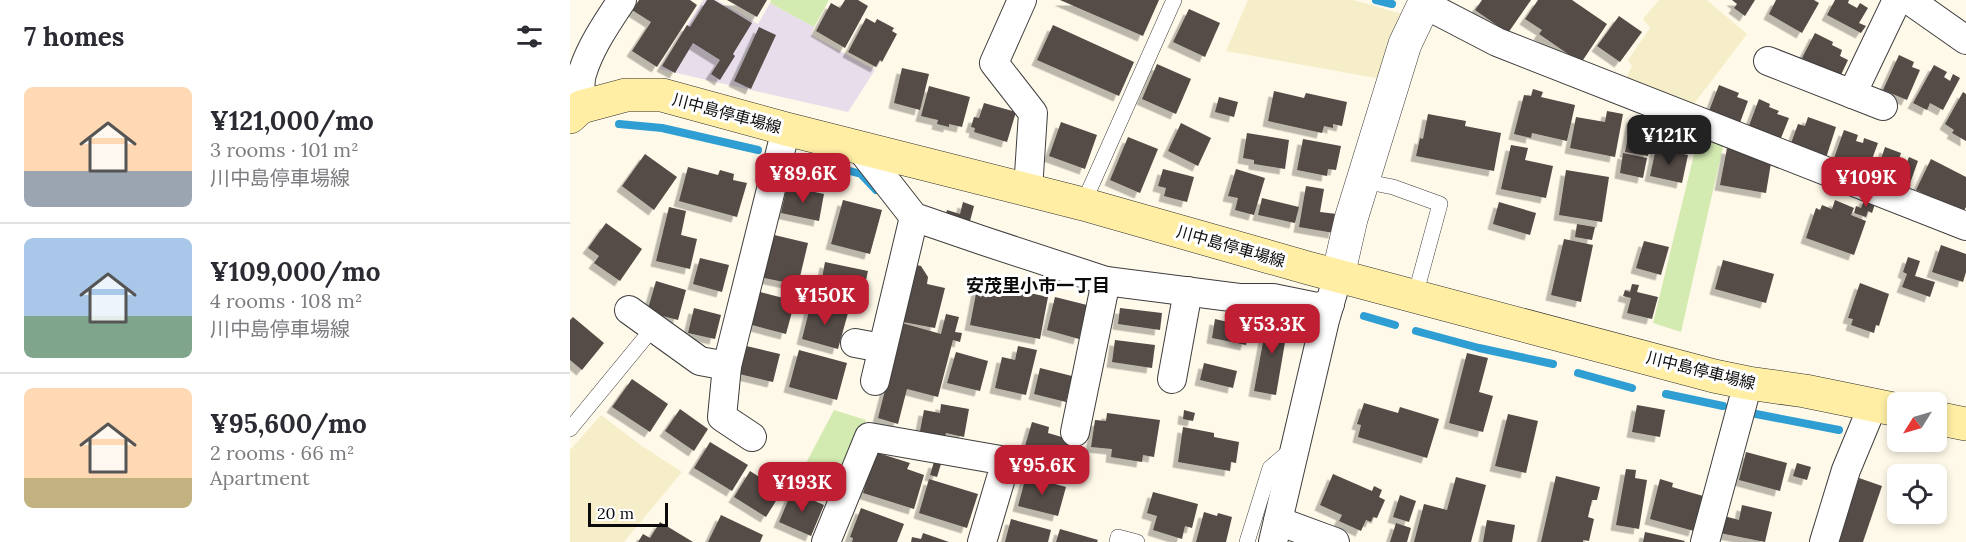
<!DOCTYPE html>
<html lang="en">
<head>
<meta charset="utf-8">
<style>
  body { margin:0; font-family:Lora,"Noto Sans JP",serif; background:#f7f7f7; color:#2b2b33; height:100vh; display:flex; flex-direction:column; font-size:22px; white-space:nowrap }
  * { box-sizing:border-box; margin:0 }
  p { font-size:20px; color:#7c7c81 }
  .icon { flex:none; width:33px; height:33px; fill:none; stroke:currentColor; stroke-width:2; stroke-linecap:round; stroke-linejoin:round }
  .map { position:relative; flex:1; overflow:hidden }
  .panel { display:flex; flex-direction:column; background:#fff; width:570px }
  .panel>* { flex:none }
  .needle { width:39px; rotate:233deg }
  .fabs { position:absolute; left:1317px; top:392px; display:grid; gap:12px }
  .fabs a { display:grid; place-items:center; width:60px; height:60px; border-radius:9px; background:#fff; box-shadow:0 3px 9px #0003; font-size:30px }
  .scale { position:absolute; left:18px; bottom:15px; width:80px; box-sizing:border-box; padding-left:6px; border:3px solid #0b0b0b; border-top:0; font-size:16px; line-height:21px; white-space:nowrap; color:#0b0b0b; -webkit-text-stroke:4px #fff; paint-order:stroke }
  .price { position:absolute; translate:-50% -51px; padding:0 14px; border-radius:12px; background:#c01e33; color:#fff; font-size:20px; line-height:39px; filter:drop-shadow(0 2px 3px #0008) }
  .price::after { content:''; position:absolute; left:50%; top:36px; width:18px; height:14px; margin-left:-9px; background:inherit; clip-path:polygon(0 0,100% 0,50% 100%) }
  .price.current { background:#222; color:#fff }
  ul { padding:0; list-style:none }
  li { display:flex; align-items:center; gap:18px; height:150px; padding:0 24px }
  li+li { border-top:2px solid #e1e1e2 }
  li span { display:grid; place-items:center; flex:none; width:168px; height:120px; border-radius:9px; color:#555 }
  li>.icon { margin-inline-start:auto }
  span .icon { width:72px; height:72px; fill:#fffc; stroke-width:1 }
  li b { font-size:26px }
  h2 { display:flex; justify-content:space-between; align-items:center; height:72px; padding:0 24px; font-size:26px }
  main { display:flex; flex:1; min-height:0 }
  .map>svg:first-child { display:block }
  .industrial { fill:#e8deeb }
  .farmland { fill:#f6eec8 }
  .green { fill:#d3eab1 }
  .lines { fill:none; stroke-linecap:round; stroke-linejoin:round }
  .stream { stroke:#2f9ed3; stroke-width:8 }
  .building { fill:#544b47; filter:url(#shadow) }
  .service-casing { stroke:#3e3e3e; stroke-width:16 }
  .minor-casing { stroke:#3e3e3e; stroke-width:30 }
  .tertiary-casing { stroke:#3e3e3e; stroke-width:34 }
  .secondary-casing { stroke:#2d2d2d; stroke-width:34 }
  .service { stroke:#fff; stroke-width:15 }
  .minor { stroke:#fff; stroke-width:28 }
  .tertiary { stroke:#fff; stroke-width:33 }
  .secondary { stroke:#ffeea4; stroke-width:33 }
  .labels { text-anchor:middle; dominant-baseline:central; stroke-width:6; stroke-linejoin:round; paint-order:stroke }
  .street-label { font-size:16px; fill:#0b0b0b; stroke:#fff }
  .neighbourhood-label { font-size:18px; font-weight:bold; fill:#0b0b0b; stroke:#fff }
</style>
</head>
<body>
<main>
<section class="panel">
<h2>7 homes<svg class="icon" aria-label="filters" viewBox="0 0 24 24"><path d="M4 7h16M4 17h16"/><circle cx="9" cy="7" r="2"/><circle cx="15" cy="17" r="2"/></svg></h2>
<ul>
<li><span style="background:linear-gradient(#ffd9b3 70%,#9aa5b1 0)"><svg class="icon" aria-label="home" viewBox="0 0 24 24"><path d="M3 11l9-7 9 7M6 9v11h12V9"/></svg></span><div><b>¥121,000/mo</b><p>3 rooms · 101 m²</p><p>川中島停車場線</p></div></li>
<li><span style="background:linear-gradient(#a9c7e8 65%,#7fa58c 0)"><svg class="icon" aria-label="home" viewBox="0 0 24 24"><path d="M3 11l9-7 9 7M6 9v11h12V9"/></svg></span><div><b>¥109,000/mo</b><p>4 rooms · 108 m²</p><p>川中島停車場線</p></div></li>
<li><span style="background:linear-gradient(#ffd9b3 75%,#c2b280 0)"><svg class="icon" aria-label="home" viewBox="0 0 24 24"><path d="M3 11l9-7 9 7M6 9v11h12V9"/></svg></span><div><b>¥95,600/mo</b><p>2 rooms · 66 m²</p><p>Apartment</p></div></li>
</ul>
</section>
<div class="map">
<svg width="1396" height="542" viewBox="0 0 1396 542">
  <defs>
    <filter id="shadow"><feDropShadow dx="-5.5" dy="5.5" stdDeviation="0" flood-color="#0004"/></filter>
  </defs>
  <rect width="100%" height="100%" fill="#fff9e9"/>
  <!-- industrial -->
  <polygon class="industrial" points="133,0 147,0 188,24 200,3 244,27 241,35 305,70 278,112 89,69"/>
  <!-- farmland -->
  <g class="farmland">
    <polygon points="678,0 783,0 832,14 811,79 656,51"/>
    <polygon points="1089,0 1137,0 1177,34 1120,109 1053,84 1062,66 1058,60 1080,28 1073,19"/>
    <polygon points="31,415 72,446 112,472 54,542 0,542 0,450"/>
  </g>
  <!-- green -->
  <g class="green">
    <polygon points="201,0 259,0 244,27 200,3"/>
    <polygon points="1129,134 1154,142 1111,332 1083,323"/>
    <polygon points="264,410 296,420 266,486 234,467"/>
  </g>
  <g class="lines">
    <!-- stream -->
    <g class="stream">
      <polyline points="806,0 822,4"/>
      <polyline points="49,124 92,128 188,150"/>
      <polyline points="230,161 264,168"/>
      <polyline points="280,171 291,174 306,190"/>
      <polyline points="794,316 825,325"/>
      <polyline points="846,331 909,348 983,364"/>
      <polyline points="1008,373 1062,388"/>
      <polyline points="1096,394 1153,406"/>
      <polyline points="1186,414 1269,430"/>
    </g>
  </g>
  <!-- building -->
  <g class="building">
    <polygon points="69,0 120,0 127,5 87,67 62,51 81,22 62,10"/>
    <polygon points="137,0 144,0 182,23 163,54 165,56 150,80 141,74 150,60 123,43 105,73 92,66 117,25 120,27"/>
    <polygon points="157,0 197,0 187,17"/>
    <polygon points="275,0 288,0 298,6 275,48 246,31 261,3 270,8"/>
    <polygon points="490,0 589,0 573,36"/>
    <polygon points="912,0 961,0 938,33 905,10"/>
    <polygon points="968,0 1002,0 1037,24 1011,63 969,34 972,30 955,19"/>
    <polygon points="1162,0 1185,0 1175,16 1164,8 1167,4"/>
    <polygon points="1206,0 1244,0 1249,3 1232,33 1199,14"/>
    <polygon points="1265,0 1279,0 1278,3 1287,8 1290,3 1298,8 1289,23 1296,26 1291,33 1257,15"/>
    <polygon points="619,9 650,23 635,57 603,42"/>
    <polygon points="1049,16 1072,32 1050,62 1027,46"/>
    <polygon points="296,18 305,23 307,19 324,28 322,31 327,34 312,62 310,60 306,67 278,52"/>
    <polygon points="483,25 564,62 549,96 467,60"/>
    <polygon points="189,27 206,35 181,89 164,81"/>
    <polygon points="1245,33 1263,42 1262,45 1272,50 1270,56 1278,60 1270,77 1232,58"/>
    <polygon points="1329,55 1344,62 1342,67 1350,70 1337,100 1313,90"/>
    <polygon points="587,64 621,79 606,114 572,99"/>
    <polygon points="1364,65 1377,72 1374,77 1380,81 1383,74 1390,78 1373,110 1360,103 1357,110 1343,103"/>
    <polygon points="332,68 359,74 350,110 324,103"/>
    <polygon points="1149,85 1169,93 1167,97 1178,101 1168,128 1137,116"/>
    <polygon points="359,86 400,97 392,127 379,124 379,127 367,124 368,120 351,116"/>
    <polygon points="963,89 973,92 971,97 1005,105 997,141 962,133 961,138 944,134 954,95 961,96"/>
    <polygon points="704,91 734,98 736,93 777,102 772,126 763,124 763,128 754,126 752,133 698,121"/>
    <polygon points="1393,92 1396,94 1396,141 1382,133 1384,130 1375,124"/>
    <polygon points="649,97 668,102 664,117 645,112"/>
    <polygon points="1189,99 1200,104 1199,107 1209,111 1207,114 1219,118 1209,143 1177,131"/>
    <polygon points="414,103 446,112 437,142 404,132 405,128 401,127 404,117 409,118"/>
    <polygon points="1037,111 1053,114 1045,157 1000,148 1006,117 1035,122"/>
    <polygon points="858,114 896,121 895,126 931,133 924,171 846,156 850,138 853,139"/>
    <polygon points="1062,117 1084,121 1078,156 1055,152"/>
    <polygon points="1238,117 1266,127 1256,158 1220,146 1228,124 1235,126"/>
    <polygon points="491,122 527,135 515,169 479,156"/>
    <polygon points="611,123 641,138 628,166 598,151"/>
    <polygon points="1274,130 1288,135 1286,141 1293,143 1294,138 1308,143 1298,170 1264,158"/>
    <polygon points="677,133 719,140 715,169 684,164 684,160 673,158"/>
    <polygon points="558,137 588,149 570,193 540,180"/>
    <polygon points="733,139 771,146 766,170 758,169 757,176 727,170"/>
    <polygon points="941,145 958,148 955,160 983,166 976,198 931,189"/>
    <polygon points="1315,147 1331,153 1329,159 1337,162 1339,157 1348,161 1338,189 1305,177"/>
    <polygon points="1086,148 1118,155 1112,183 1080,176"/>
    <polygon points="1157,148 1202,157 1196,193 1150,185"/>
    <polygon points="1053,153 1077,158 1073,178 1050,173"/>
    <polygon points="75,154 107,177 84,210 52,186"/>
    <polygon points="1361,159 1396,177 1396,207 1393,213 1346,190"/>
    <polygon points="118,167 148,175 150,170 164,174 163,180 177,183 167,217 109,201"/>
    <polygon points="593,169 624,177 617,202 594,196 596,188 588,186"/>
    <polygon points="666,169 695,178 684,215 665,210 668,198 658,196"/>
    <polygon points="996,170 1039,177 1032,222 989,215"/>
    <polygon points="217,186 254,194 249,221 211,213"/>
    <polygon points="736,186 754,189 750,212 767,214 764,233 729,227"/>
    <polygon points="692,198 729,207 725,223 688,215"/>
    <polygon points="1295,198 1306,201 1302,213 1298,211 1296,217 1284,213 1286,206 1291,208"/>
    <polygon points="273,200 312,210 300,254 261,244"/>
    <polygon points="1265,200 1284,208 1281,215 1296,221 1284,255 1236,238 1246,208 1250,210 1252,205 1262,209"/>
    <polygon points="393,202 404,206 399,225 375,218 377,210 390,214"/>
    <polygon points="929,202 966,213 960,235 923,224"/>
    <polygon points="99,207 116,211 111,235 127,239 120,269 86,261"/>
    <polygon points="36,223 72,249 50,281 24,263 29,256 18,248"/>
    <polygon points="1007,224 1025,227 1022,240 1005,237"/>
    <polygon points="200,234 238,243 228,285 190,277"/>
    <polygon points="994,239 1023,245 1011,302 981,295"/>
    <polygon points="1074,241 1099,247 1091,275 1066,268"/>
    <polygon points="1371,245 1396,254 1396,272 1393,282 1362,272"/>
    <polygon points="1338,257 1350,261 1345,276 1365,282 1360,297 1332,287 1337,274 1333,272"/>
    <polygon points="130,258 159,265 152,292 123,284"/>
    <polygon points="1153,260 1204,274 1196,303 1145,289"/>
    <polygon points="255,262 298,271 292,298 250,289"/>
    <polygon points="346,265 351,266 358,277 357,284 375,288 365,328 333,322"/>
    <polygon points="409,278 443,285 442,289 478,297 470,339 400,325"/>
    <polygon points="86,281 116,290 108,320 77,312"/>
    <polygon points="1290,283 1319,294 1309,326 1306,325 1304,333 1281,325 1283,319 1278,318"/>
    <polygon points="1062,284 1069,285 1067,292 1088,297 1082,319 1057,313 1061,298 1053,296 1055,290 1060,292"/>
    <polygon points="186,291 225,301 216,334 178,324"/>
    <polygon points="485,297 517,305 509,339 477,330"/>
    <polygon points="241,303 278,313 268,349 232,339"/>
    <polygon points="124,308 151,315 145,339 118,333"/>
    <polygon points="550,308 592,313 590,330 548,324"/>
    <polygon points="376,314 389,317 385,332 392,333 390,342 383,340 368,397 337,389 328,424 308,418 332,323 371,334"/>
    <polygon points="698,315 719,319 706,395 684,391"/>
    <polygon points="3,317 34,343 12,370 0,360 0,320"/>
    <polygon points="645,319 680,327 676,345 642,338"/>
    <polygon points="545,340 585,345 582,368 542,362"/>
    <polygon points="172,345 210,354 203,382 165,373"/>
    <polygon points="448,346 467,350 456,395 425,388 432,357 445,360"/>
    <polygon points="229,350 277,363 267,400 219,387"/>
    <polygon points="386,352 418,361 410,391 377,383"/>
    <polygon points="897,353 918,358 909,392 923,396 913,432 879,423"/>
    <polygon points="634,363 667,371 663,388 630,380"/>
    <polygon points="470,368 502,376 496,402 464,394"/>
    <polygon points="62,379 98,404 80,432 42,407"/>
    <polygon points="794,403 828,413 830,407 869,419 857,458 788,437 791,425 787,424"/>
    <polygon points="371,404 399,409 394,437 376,433 375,437 350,431 354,410 370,413"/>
    <polygon points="1067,405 1095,410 1090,437 1062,432"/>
    <polygon points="110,409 138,429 124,451 95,431"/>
    <polygon points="614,410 625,413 623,421 613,419"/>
    <polygon points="537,413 590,420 584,457 573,455 572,462 541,457 542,449 521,447 525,420 536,421"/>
    <polygon points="938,414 968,421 956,473 925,466"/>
    <polygon points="462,422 479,427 478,433 509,442 501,469 452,456"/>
    <polygon points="613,427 644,433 644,437 669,442 666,463 661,462 660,471 608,462"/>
    <polygon points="140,442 178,465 162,491 124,468"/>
    <polygon points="305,452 340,463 337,469 354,475 344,509 293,493"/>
    <polygon points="1176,452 1217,463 1210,491 1169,480"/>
    <polygon points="364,462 371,464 367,477 360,475"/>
    <polygon points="1227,463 1241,467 1237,480 1223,476"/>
    <polygon points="1056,469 1066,470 1065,478 1077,480 1069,529 1046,525"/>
    <polygon points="180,471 191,478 193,474 214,488 196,517 164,497"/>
    <polygon points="763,474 802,491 804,486 812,490 809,497 815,500 807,518 803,517 801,522 796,520 791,531 769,521 772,515 750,505"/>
    <polygon points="456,476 496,487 488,516 448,506"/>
    <polygon points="986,476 1030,487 1027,500 1022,500 1018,517 1024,519 1019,541 1013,540 1013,542 971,542"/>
    <polygon points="886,477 916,485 901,542 844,542 854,504 877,510"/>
    <polygon points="1289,478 1312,486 1293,542 1267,542"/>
    <polygon points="359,479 408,494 397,528 349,513"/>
    <polygon points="1090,479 1103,483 1102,487 1133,496 1124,531 1080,519"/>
    <polygon points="222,491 254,505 241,536 209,522"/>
    <polygon points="583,492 628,504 622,528 615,526 612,539 583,530 587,516 577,513"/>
    <polygon points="830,495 846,501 839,522 823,517"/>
    <polygon points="1172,505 1202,512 1195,542 1150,533 1154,516 1169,520"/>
    <polygon points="291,508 334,524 327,542 282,542 283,538 280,537"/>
    <polygon points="634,512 647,516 648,513 662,517 656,542 626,542"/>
    <polygon points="151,515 193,535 190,542 138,542"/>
    <polygon points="441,519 481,530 478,542 435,542"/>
    <polygon points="917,520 945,525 942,542 913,542"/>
    <polygon points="90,522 123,542 68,542 73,534 80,538"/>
    <polygon points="826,523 841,528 837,542 820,542"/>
    <polygon points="490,529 528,540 527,542 486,542"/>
    <polygon points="1075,532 1115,541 1114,542 1073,542"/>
    <polygon points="353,533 379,542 341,542 342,537 351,539"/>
  </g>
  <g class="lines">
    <!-- service casing -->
    <g class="service-casing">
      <g id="service">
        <polyline points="793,181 823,187 870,204 845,296"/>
        <polyline points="513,204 604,0"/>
        <polyline points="0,429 83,328"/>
        <polyline points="547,542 548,537 567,542"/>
        <polyline points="677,542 700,468 721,450"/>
      </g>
    </g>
    <!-- minor casing -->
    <g class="minor-casing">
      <g id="minor">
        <polyline points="452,0 424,63 463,113 458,190"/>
        <polyline points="1339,0 1396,40"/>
        <polyline points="854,4 927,42 1396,226"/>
        <polyline points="1198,61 1313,106"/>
        <polyline points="1282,94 1327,0"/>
        <path d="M11,107C11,97 9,84 12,74C20,47 37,23 52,0"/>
        <polyline points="290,148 344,217 414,241 536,281 669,298 703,298 747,307 760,304"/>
        <polyline points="59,310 130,361 157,366 216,129"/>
        <polyline points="285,343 312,348"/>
        <polyline points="157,366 152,417 182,437"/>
        <polyline points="602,379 618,291"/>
        <polyline points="305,381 344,217"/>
        <polyline points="505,432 536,281"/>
        <polyline points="708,521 765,542"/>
        <polyline points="256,542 299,437 436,461 412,542"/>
        <polyline points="703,542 755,320 764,289"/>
        <polyline points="1135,542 1178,383"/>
        <polyline points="1254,542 1276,470 1303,405"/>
      </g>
    </g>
    <!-- tertiary casing -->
    <g class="tertiary-casing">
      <polyline id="tertiary" points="768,276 781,219 835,44 856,0"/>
    </g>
    <!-- secondary casing -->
    <g class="secondary-casing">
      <g id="secondary">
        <polyline points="0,117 11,107 56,95 92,95 216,129 513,204 738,268 1144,376 1178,383 1235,391 1328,410"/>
        <polyline points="1366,418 1396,424"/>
      </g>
    </g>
    <!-- service -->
    <use href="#service" class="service"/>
    <!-- minor -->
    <use href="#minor" class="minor"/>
    <!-- tertiary -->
    <use href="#tertiary" class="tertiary"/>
    <!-- secondary -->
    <use href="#secondary" class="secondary"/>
  </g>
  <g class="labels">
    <!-- street labels -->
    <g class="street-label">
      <text transform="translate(157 113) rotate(15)">川中島停車場線</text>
      <text transform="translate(661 246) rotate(16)">川中島停車場線</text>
      <text transform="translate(1131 370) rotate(14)">川中島停車場線</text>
    </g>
    <!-- neighbourhood labels -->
    <g class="neighbourhood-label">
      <text x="468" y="285">安茂里小市一丁目</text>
    </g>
  </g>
</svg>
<div class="fabs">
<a><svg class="needle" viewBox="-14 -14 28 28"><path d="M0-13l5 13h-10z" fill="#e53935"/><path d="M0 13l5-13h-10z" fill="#7c7c81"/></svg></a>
<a><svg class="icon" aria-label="locate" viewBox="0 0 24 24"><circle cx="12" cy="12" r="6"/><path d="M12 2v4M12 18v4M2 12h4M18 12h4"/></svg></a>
</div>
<div class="scale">20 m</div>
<b class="price current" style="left:1099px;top:166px">¥121K</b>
<b class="price" style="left:233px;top:204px">¥89.6K</b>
<b class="price" style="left:1296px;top:208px">¥109K</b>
<b class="price" style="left:255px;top:326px">¥150K</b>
<b class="price" style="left:702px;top:355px">¥53.3K</b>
<b class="price" style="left:472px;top:496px">¥95.6K</b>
<b class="price" style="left:232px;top:513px">¥193K</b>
</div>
</main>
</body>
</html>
